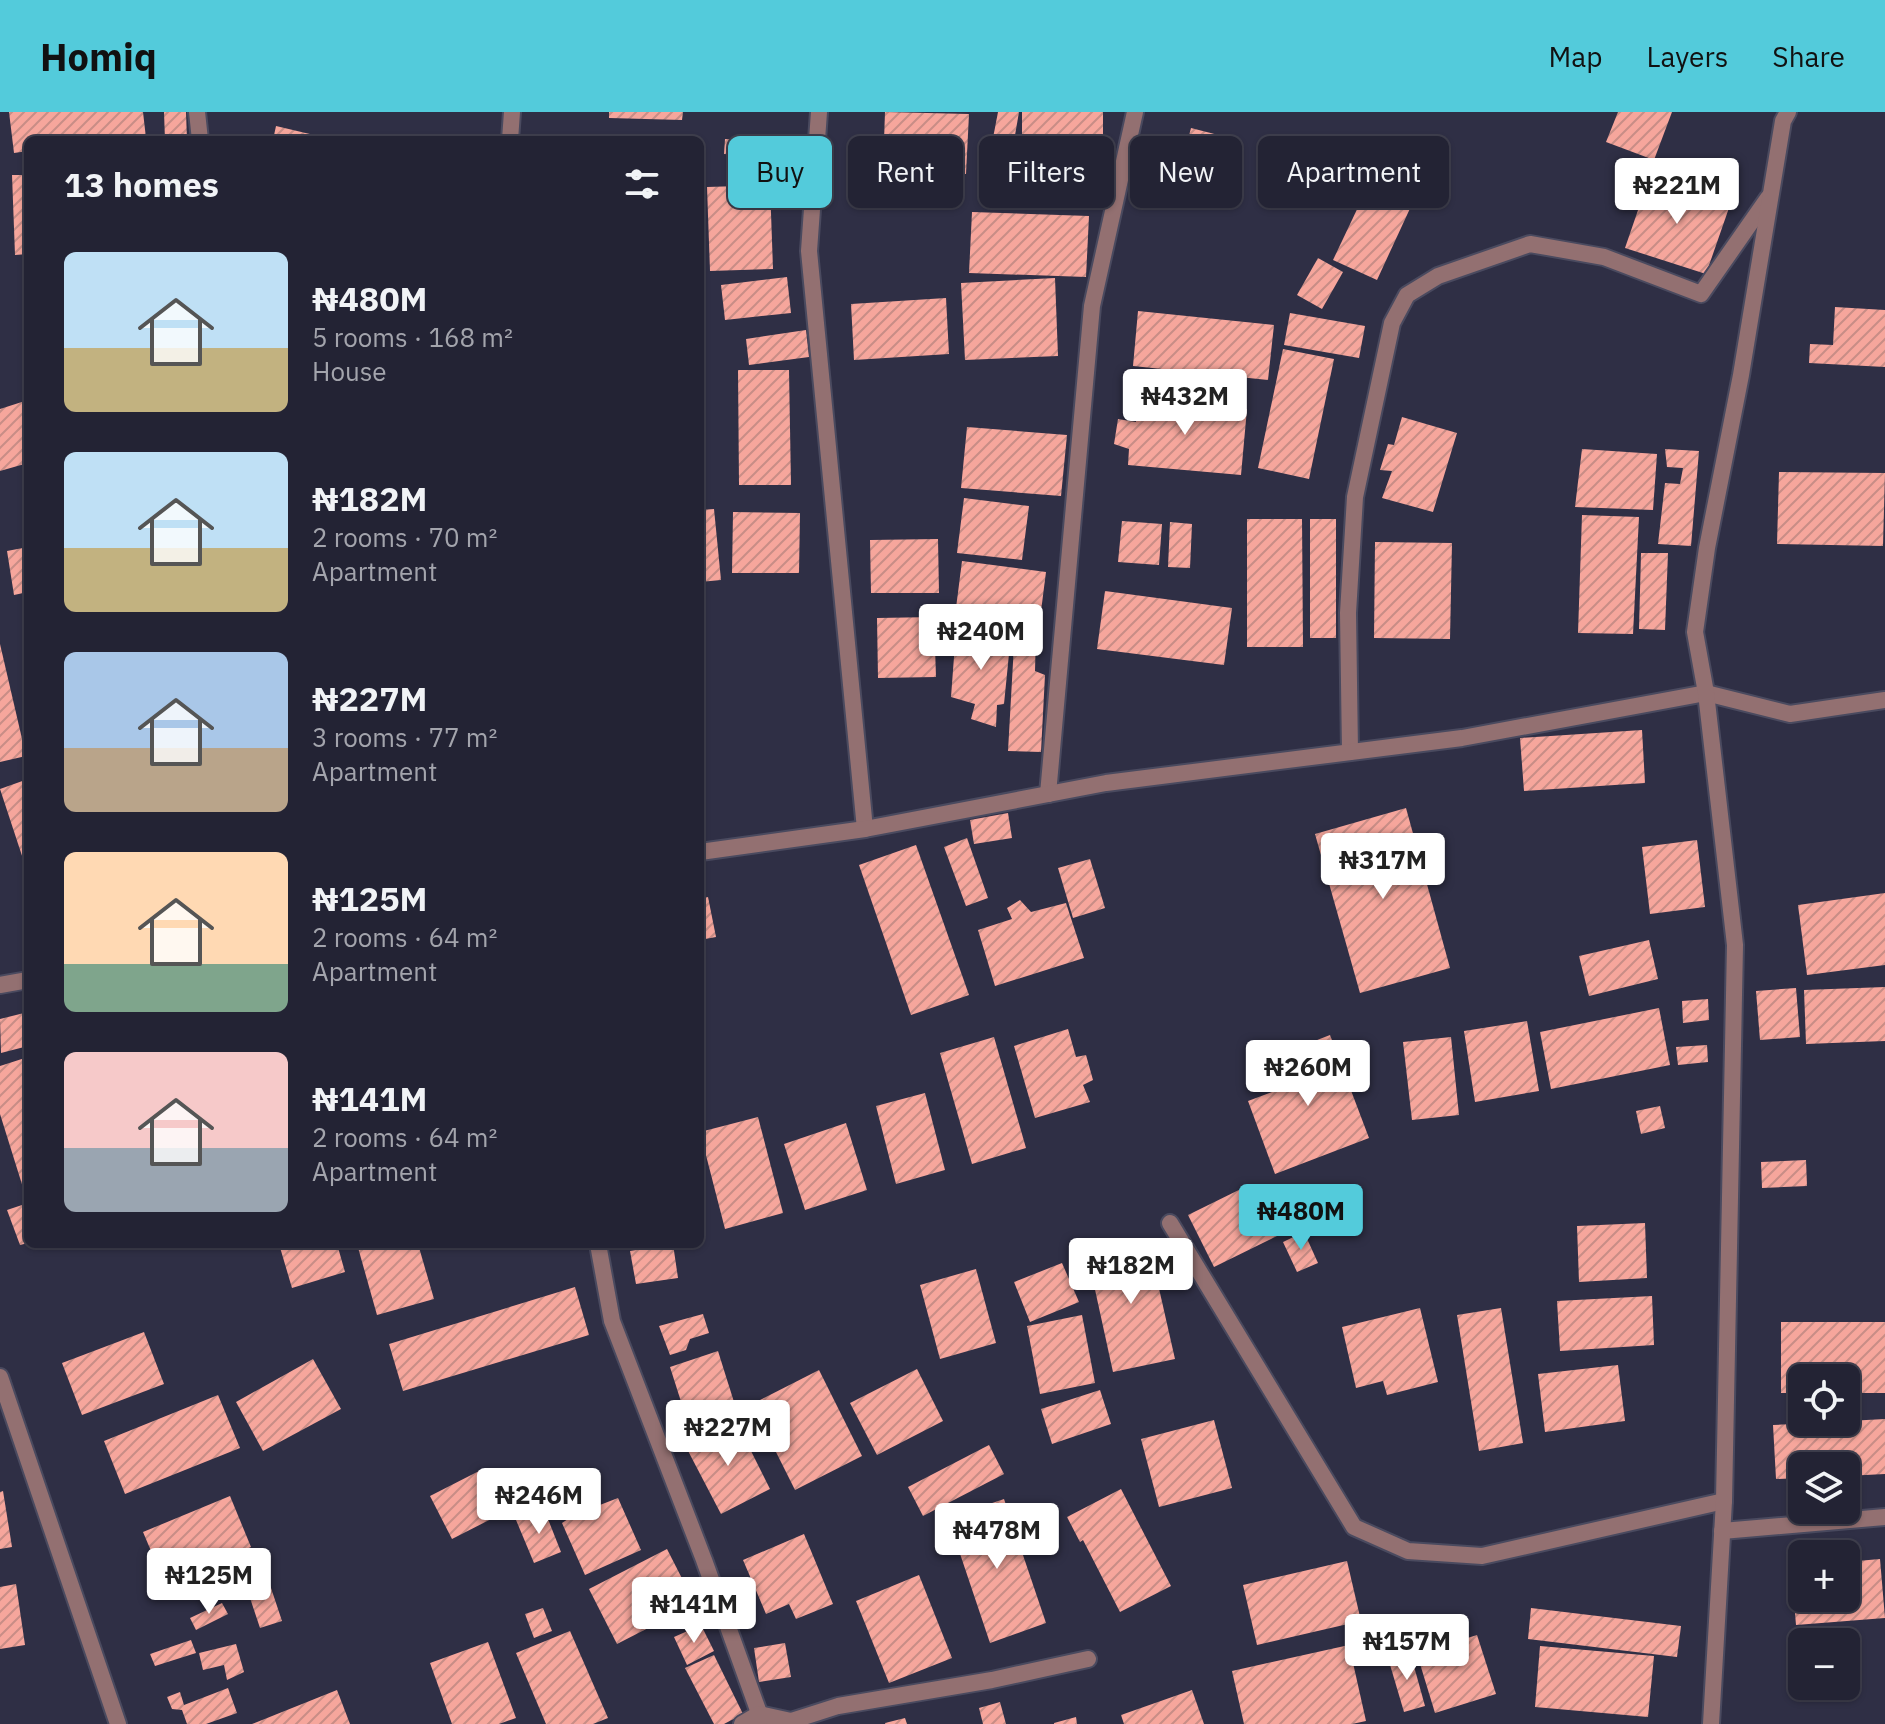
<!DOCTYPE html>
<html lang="en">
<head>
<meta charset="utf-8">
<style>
  body { margin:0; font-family:"IBM Plex Sans",sans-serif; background:#2b2b3c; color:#f1f3f6; height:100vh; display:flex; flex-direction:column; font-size:30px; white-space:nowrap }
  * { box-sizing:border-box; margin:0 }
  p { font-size:26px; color:#a3a4ac }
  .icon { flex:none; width:44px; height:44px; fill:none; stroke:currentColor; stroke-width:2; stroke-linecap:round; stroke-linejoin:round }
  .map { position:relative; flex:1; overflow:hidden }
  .sheet { position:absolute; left:24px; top:24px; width:680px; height:1112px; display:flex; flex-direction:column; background:#232334; border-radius:12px; box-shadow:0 2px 6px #0004,0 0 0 2px #40404f }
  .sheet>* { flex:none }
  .hud { position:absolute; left:728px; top:24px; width:760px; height:72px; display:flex; gap:16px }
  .fabs { position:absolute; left:1788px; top:1252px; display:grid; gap:16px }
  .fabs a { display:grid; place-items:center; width:72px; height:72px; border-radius:12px; background:#232334; box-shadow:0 2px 6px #0004,0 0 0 2px #40404f; font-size:40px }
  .price { position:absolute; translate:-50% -68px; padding:0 18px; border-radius:8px; background:#fff; color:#222; font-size:26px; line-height:52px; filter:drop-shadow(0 2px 4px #0008) }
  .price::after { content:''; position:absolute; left:50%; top:48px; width:24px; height:18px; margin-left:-12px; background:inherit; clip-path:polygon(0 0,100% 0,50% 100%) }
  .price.current { background:#53cbdb; color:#111 }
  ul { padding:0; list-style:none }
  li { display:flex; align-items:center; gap:24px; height:200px; padding:0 40px }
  li span { display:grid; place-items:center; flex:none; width:224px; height:160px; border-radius:12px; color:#555 }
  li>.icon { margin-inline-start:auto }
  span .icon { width:96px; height:96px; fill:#fffc; stroke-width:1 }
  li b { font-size:34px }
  h2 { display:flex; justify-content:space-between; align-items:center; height:96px; padding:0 40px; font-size:34px }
  .chip { padding:0 28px; border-radius:12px; background:#232334; box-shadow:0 2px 6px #0004,0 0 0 2px #40404f; font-size:28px; line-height:72px }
  .chip.current { background:#53cbdb; color:#111 }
  header { display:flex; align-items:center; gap:48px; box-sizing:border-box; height:112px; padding:0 40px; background:#53cbdb; color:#111 }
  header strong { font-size:38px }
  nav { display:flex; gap:44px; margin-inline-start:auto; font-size:28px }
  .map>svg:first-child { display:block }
  .building { fill:url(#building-hatch) }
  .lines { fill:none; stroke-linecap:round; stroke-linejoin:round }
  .street-casing { stroke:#4a4a5f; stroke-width:20 }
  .street { stroke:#937071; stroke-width:16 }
</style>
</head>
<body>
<header>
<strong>Homiq</strong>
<nav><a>Map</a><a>Layers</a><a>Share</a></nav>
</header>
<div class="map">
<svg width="1885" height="1612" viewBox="0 0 1885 1612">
  <defs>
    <pattern id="building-hatch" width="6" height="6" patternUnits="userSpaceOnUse" patternTransform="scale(2)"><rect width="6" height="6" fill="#f6a69c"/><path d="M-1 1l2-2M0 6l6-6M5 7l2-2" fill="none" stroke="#c88d86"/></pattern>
  </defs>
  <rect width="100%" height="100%" fill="#2f2f45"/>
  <!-- building -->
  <g class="building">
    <polygon points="9,0 143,0 146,26 28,28 28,39 14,41"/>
    <polygon points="164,0 186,0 187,28 165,28"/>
    <polygon points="609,0 683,0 682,8 609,6"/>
    <polygon points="885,0 969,2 966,62 883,58"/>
    <polygon points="998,0 1019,0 1014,29 993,26"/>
    <polygon points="1022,0 1103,0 1103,27 1022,26"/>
    <polygon points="1618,0 1672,0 1654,48 1606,30"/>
    <polygon points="276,14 331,27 331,28 273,28"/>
    <polygon points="1191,16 1238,28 1224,81 1177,69"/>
    <polygon points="725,27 758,29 757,44 724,42"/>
    <polygon points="997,37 1083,44 1078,94 992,87"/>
    <polygon points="12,63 28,63 28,142 15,143"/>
    <polygon points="1649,66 1730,93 1706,162 1625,136"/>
    <polygon points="1370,70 1413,90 1377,168 1333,148"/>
    <polygon points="770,73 773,157 710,159 707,75"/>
    <polygon points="972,100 1089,104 1086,165 969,161"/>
    <polygon points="1318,146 1343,160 1322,197 1297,183"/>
    <polygon points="787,165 791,201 725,208 721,173"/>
    <polygon points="1055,166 1058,244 965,248 961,171"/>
    <polygon points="946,186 949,242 854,248 851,192"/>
    <polygon points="1835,195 1885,198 1885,255 1809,251 1810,232 1833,233"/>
    <polygon points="1138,199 1274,213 1268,268 1133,254"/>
    <polygon points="1290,201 1365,214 1359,246 1284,233"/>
    <polygon points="806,218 809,245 749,253 746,227"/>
    <polygon points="1283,237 1334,247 1309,367 1258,356"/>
    <polygon points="738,258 789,258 791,373 739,373"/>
    <polygon points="28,288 28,351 0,359 0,297"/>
    <polygon points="1135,289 1247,297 1241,363 1128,353 1129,337 1114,332 1118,307 1136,310"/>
    <polygon points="1402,305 1457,321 1433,400 1382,386 1392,359 1380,358 1388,332 1394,333"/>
    <polygon points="967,315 1067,323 1061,384 961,376"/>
    <polygon points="1582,337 1657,342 1653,398 1575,395"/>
    <polygon points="1665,337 1699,339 1691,434 1658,432 1665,371 1680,372 1683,356 1667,355"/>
    <polygon points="1779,360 1885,361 1883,434 1777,432"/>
    <polygon points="964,386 1029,394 1022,448 957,441"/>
    <polygon points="714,397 721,468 700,470 700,398"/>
    <polygon points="733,400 800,401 799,461 732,461"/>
    <polygon points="1582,403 1639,405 1633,522 1578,521"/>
    <polygon points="1247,407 1302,407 1303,535 1247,535"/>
    <rect x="1310" y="407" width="26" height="119"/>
    <polygon points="1122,409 1162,412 1159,453 1118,450"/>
    <polygon points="1170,410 1192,412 1190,456 1168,455"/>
    <polygon points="938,427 939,481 871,481 870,428"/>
    <polygon points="1375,430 1452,431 1450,527 1374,526"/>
    <polygon points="28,435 28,480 14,483 7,439"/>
    <polygon points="1641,441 1668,441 1665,518 1639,517"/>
    <polygon points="962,449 1046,460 1040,507 956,496"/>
    <polygon points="1105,479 1232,496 1224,553 1097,537"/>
    <polygon points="934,505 936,565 878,566 877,506"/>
    <polygon points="1015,515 1036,519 1035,559 1045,563 1041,640 1008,639"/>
    <polygon points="956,518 1011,522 1004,592 997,593 996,615 971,607 975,592 951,585"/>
    <polygon points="0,532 26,644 0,650"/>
    <polygon points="1642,618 1645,671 1524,679 1520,626"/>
    <polygon points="28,667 28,759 27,759 0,677"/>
    <polygon points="1406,696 1450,856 1360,881 1315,722"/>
    <polygon points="1008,701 1012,726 974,732 970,708"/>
    <polygon points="967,726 988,786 966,794 944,735"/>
    <polygon points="1697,728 1705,795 1650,802 1642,735"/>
    <polygon points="916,733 969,883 911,903 859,753"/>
    <polygon points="1090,747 1105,796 1073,806 1058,756"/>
    <polygon points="1885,781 1885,853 1807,863 1798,793"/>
    <polygon points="708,785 716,825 700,828 700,787"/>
    <polygon points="1020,788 1031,800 1066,791 1084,846 995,874 978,818 1012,807 1007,796"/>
    <polygon points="1649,828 1658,867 1589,884 1579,844"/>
    <polygon points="1885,875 1885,929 1806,932 1804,878"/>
    <polygon points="1796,876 1800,925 1760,928 1756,879"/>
    <polygon points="1708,887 1709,908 1683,911 1682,889"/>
    <polygon points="1659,896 1670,953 1551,977 1540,920"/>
    <polygon points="28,900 28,934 1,941 0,907"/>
    <polygon points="1527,909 1539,979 1475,990 1464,919"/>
    <polygon points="1068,917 1076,945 1086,943 1093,968 1083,973 1090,990 1035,1006 1014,934"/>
    <polygon points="1330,923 1369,1026 1275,1062 1248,989 1288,974 1276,944"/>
    <polygon points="994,925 1026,1036 972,1052 940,941"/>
    <polygon points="1451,925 1459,1003 1412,1008 1403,930"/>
    <polygon points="1707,933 1708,950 1678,953 1676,935"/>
    <polygon points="28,945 28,1081 25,1082 0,1002 0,954"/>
    <polygon points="925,981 945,1058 896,1072 876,994"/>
    <polygon points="1660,994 1665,1016 1641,1022 1636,999"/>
    <polygon points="758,1005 783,1101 725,1117 700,1020"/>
    <polygon points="846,1011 867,1078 805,1098 784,1032"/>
    <polygon points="1806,1048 1807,1074 1762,1076 1761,1050"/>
    <polygon points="1251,1072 1277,1124 1214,1155 1188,1103"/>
    <polygon points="28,1091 28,1131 20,1133 7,1098"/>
    <polygon points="1645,1111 1647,1166 1579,1170 1577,1114"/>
    <polygon points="1304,1120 1318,1151 1297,1160 1283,1130"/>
    <polygon points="1148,1128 1175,1247 1113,1260 1087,1141"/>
    <polygon points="279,1132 337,1132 345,1160 292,1176"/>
    <polygon points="357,1132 418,1132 434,1187 377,1203"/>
    <polygon points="673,1132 678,1166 636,1172 630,1139"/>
    <polygon points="1062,1151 1079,1190 1030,1210 1014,1170"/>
    <polygon points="976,1157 996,1231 940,1247 920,1173"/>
    <polygon points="575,1175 589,1223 403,1279 389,1232"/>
    <polygon points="1652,1184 1654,1233 1560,1239 1557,1189"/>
    <polygon points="1420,1196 1438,1270 1387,1283 1383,1269 1356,1276 1342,1215"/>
    <polygon points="1501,1196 1523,1331 1479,1339 1457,1203"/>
    <polygon points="703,1202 709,1221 690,1227 686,1238 670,1243 659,1214"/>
    <polygon points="1082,1203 1095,1271 1040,1282 1027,1214"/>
    <polygon points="1781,1210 1885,1210 1885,1281 1846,1281 1846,1266 1802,1266 1802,1281 1781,1281"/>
    <polygon points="144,1220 164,1272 82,1303 62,1251"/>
    <polygon points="718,1239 739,1306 691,1321 670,1255"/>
    <polygon points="313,1247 341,1297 263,1339 236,1290"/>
    <polygon points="1618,1253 1625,1309 1545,1320 1538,1262"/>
    <polygon points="917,1257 943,1309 877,1343 850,1291"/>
    <polygon points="819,1258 862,1344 795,1378 752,1292"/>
    <polygon points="1100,1278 1111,1312 1052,1332 1041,1297"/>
    <polygon points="218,1283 240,1336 125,1382 104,1329"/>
    <polygon points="1885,1307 1885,1362 1846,1364 1846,1354 1802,1354 1802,1366 1776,1367 1773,1313"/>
    <polygon points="1214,1308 1232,1376 1159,1395 1141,1327"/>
    <polygon points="736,1309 770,1377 721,1402 686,1335"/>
    <polygon points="989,1333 1004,1362 923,1404 908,1375"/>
    <polygon points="479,1359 501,1402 452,1427 430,1384"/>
    <polygon points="1121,1377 1171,1474 1120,1500 1083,1428 1080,1430 1067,1405"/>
    <polygon points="3,1379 12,1435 0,1437 0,1380"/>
    <polygon points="230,1384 251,1435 165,1472 143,1420"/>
    <polygon points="618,1386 641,1438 585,1463 562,1411 574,1403 571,1395 589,1387 592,1396"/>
    <polygon points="1004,1387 1046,1511 990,1531 948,1406"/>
    <polygon points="544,1397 561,1440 534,1451 516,1408"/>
    <polygon points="804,1422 833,1492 796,1507 789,1492 766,1502 743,1448"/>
    <polygon points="667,1437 695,1492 617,1532 589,1477"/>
    <polygon points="1880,1447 1885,1506 1796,1513 1791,1455 1802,1454 1802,1486 1846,1486 1846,1450"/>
    <polygon points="1347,1449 1361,1509 1257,1533 1243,1473"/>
    <polygon points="919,1463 952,1546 889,1571 856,1489"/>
    <polygon points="16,1472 25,1533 0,1537 0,1475"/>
    <polygon points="270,1473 282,1509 260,1516 248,1480"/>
    <polygon points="222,1491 228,1502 196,1518 190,1506"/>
    <polygon points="543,1496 552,1519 534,1526 525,1502"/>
    <polygon points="1531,1496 1681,1514 1677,1545 1528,1527"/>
    <polygon points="701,1513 714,1539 687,1553 674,1525"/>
    <polygon points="570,1519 608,1606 593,1612 546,1612 516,1541"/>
    <polygon points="1477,1523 1496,1582 1435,1601 1417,1542"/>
    <polygon points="191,1528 196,1541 155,1554 150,1542"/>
    <polygon points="488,1530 516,1606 499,1612 452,1612 430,1551"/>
    <polygon points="785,1531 791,1565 759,1570 754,1536"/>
    <polygon points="236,1532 244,1560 227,1568 224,1553 203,1558 199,1541"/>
    <polygon points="1349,1533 1366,1609 1352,1612 1244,1612 1232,1559"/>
    <polygon points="1540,1534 1654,1544 1648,1605 1535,1595"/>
    <polygon points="1410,1540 1425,1594 1404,1600 1388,1546"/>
    <polygon points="714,1543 743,1602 724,1612 714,1612 685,1556"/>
    <polygon points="228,1576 237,1601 206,1612 187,1612 182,1598 172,1597 167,1585 180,1580 184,1593"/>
    <polygon points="337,1578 350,1612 252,1612"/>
    <polygon points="1192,1578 1204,1612 1124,1612 1121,1603"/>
    <polygon points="1000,1590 1006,1612 983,1612 979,1596"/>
    <polygon points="1076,1605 1077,1612 1054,1612 1054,1611"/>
    <polygon points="905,1606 907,1612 885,1612 885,1611"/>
  </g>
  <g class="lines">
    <!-- street casing -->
    <g class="street-casing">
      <g id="street">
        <polyline points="197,0 200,28"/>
        <polyline points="819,0 809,139 865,717"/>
        <polyline points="510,28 512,0"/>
        <polyline points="1350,640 1348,501 1355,385 1392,211 1407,183 1438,164 1530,132 1604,145 1701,182 1768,86"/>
        <polyline points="1048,682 1092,194 1135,0"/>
        <polyline points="700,740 865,717 1106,671 1462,626 1706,581 1790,602 1885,588"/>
        <polyline points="0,873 28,868"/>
        <polyline points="1170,1111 1354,1415 1408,1439 1482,1444 1724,1389"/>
        <polyline points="598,1132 612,1209 704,1448 763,1612"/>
        <polyline points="0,1265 118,1612"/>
        <polyline points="1722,1419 1885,1405"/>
        <polyline points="742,1612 759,1602 791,1609 838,1594 992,1568 1088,1547"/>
        <polyline points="1711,1612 1724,1389 1735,833 1706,581 1695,520 1707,436 1741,263 1783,9 1788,0"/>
      </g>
    </g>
    <!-- street -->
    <use href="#street" class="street"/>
  </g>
</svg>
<div class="fabs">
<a><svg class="icon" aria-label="locate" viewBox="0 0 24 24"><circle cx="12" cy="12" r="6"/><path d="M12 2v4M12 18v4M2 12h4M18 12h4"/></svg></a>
<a><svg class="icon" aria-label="layers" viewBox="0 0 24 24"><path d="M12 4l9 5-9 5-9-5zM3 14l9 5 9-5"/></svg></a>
<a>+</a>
<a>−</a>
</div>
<b class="price" style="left:1677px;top:114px">₦221M</b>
<b class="price" style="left:1185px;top:325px">₦432M</b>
<b class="price" style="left:981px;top:560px">₦240M</b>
<b class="price" style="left:1383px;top:789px">₦317M</b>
<b class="price" style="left:1308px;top:996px">₦260M</b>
<b class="price current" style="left:1301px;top:1140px">₦480M</b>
<b class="price" style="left:1131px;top:1194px">₦182M</b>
<b class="price" style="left:728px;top:1356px">₦227M</b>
<b class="price" style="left:539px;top:1424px">₦246M</b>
<b class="price" style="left:997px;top:1459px">₦478M</b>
<b class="price" style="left:209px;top:1504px">₦125M</b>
<b class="price" style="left:694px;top:1533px">₦141M</b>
<b class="price" style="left:1407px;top:1570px">₦157M</b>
<div class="hud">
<a class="chip current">Buy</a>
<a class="chip">Rent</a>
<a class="chip">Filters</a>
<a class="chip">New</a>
<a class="chip">Apartment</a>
</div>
<section class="sheet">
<h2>13 homes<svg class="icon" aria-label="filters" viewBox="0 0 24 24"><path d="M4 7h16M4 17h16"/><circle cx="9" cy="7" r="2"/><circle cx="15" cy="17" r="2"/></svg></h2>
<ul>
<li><span style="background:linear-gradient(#bfe0f5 60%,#c2b280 0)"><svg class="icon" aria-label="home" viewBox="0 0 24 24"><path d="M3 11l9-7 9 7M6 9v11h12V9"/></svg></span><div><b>₦480M</b><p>5 rooms · 168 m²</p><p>House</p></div></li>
<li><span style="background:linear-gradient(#bfe0f5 60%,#c2b280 0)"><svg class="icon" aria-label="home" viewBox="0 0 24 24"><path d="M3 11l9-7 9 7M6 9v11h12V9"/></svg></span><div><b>₦182M</b><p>2 rooms · 70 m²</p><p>Apartment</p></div></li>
<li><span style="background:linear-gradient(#a9c7e8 60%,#b9a48a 0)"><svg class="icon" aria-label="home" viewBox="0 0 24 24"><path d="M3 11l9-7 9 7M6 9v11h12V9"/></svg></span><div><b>₦227M</b><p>3 rooms · 77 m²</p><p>Apartment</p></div></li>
<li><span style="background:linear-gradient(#ffd9b3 70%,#7fa58c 0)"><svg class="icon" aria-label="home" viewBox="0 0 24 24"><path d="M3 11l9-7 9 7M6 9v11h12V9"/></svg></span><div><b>₦125M</b><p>2 rooms · 64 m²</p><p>Apartment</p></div></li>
<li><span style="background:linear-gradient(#f6c9c9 60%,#9aa5b1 0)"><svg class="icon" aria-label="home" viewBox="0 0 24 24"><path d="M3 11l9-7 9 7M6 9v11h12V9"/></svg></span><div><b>₦141M</b><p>2 rooms · 64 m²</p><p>Apartment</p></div></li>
</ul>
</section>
</div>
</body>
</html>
